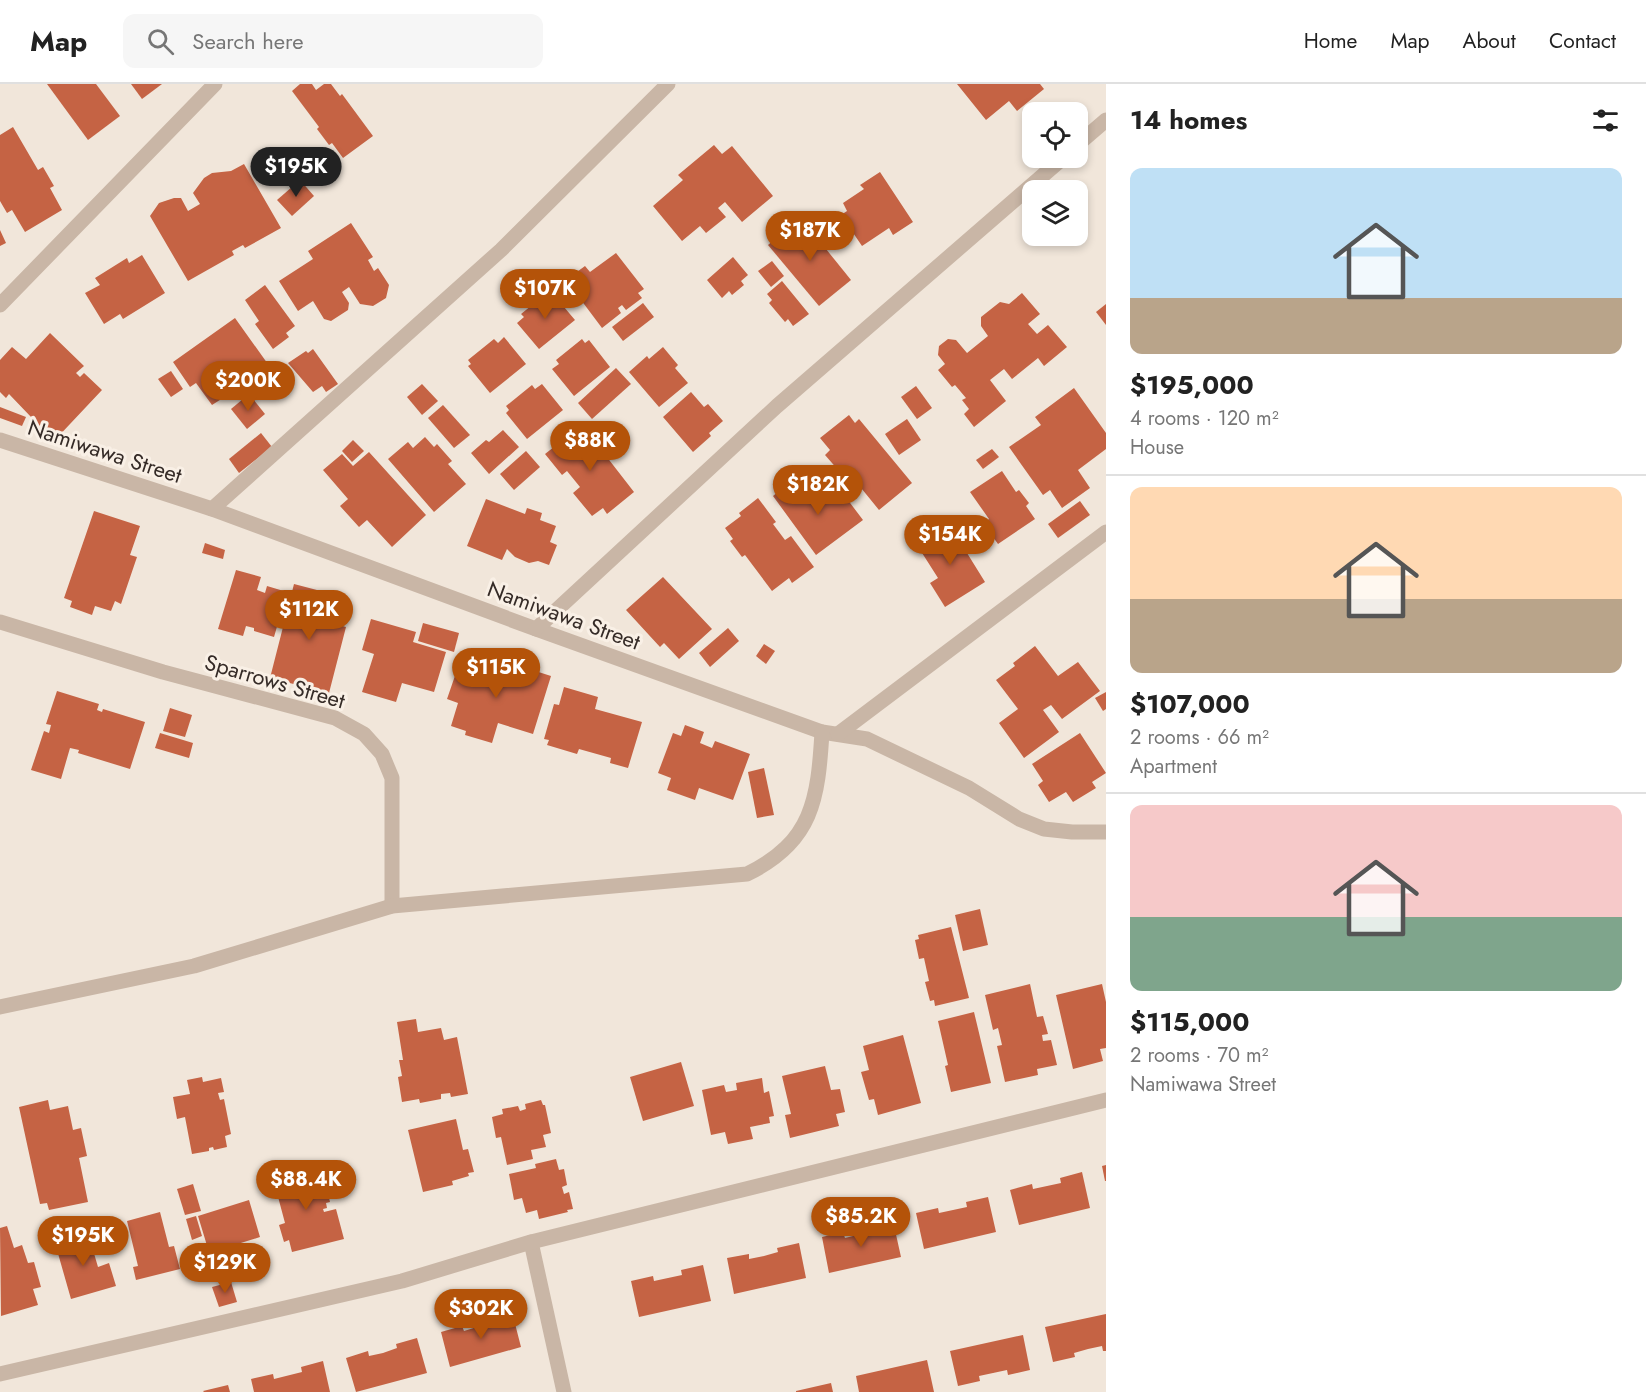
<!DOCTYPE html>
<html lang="en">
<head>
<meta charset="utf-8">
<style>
  body { margin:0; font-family:Jost,sans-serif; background:#f6f6f6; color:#222; height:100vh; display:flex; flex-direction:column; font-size:22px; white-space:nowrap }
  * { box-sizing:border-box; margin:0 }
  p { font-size:20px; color:#767676 }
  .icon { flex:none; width:33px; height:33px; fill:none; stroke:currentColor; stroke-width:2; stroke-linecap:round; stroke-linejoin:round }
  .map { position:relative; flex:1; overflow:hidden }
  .drawer { display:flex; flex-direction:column; background:#fff; width:540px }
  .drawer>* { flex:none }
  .tools { position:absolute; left:1022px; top:18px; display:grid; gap:12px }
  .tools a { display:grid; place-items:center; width:66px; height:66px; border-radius:12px; background:#fff; box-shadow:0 3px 9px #0003; font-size:30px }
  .price { position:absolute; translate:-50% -51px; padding:0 14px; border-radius:21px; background:#b45309; color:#fff; font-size:20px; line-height:39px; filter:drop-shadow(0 2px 3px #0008) }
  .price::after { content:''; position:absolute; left:50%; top:36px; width:18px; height:14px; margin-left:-9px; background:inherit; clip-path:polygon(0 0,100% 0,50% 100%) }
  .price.active { background:#222; color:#fff }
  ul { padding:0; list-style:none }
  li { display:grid; align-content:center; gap:12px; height:318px; padding:0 24px }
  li+li { border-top:2px solid #e0e0e0 }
  li span { display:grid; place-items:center; height:186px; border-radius:12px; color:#555 }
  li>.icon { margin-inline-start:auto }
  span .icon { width:108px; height:108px; fill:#fffc; stroke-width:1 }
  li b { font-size:26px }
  h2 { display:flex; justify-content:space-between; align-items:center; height:72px; padding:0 24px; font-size:26px }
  header { display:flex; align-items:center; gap:36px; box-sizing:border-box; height:84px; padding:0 30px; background:#fff; border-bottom:2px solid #e0e0e0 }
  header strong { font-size:28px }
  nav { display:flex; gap:33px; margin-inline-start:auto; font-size:21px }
  .search { width:420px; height:54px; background:#f6f6f6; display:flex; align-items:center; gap:15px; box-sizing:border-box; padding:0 21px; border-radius:12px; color:#767676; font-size:22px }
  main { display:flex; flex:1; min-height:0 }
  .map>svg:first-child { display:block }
  .building { fill:#c56344 }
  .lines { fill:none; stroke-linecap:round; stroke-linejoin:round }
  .street { stroke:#c9b6a6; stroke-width:15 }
  .labels { text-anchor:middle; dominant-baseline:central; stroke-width:6; stroke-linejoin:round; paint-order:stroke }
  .street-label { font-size:22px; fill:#352b27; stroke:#f9f0e6 }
</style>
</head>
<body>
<header>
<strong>Map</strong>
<div class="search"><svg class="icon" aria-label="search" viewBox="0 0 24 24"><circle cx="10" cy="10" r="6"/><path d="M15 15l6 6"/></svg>Search here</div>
<nav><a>Home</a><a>Map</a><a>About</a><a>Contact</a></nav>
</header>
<main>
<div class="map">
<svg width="1106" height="1308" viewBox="0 0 1106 1308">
  <rect width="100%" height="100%" fill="#f1e6da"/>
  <!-- building -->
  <g class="building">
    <polygon points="47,0 96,0 120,32 88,56"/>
    <polygon points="131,0 162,0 142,15"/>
    <polygon points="300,0 312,0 316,6 324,0 331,0 340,12 342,10 373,52 343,74 332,59 329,61 317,45 319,43 292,7"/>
    <polygon points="957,0 1040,0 1044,5 1017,27 1009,17 986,36"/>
    <polygon points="13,43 38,86 43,83 54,102 50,104 62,126 25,148 12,126 7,129 0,117 0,51"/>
    <polygon points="714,61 722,70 732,62 773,112 742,138 725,118 718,124 726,133 706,149 700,142 682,157 653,122 683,96 678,91"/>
    <polygon points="244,80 281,144 245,164 243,161 232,167 234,171 188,197 150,132 159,119 174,114 181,114 188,127 200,120 193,109 204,94 212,89 231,87"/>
    <polygon points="880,88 913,138 893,151 889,144 862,162 841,131 847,127 843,119 864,105 860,101"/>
    <polygon points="300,96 314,112 292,132 277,116"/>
    <polygon points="801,134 851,196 819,222 768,161"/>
    <polygon points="351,139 373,173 368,176 374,187 378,184 389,201 386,214 373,222 360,220 349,203 342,208 349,219 348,226 331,237 324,235 313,217 298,227 279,197 313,175 308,167"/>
    <polygon points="0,146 6,159 0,162"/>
    <polygon points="616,169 644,205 638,209 642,214 626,226 622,221 618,224 621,229 602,244 566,196 585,182 590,188"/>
    <polygon points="142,171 165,209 123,235 120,230 104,240 85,209 100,201 95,194 127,174 129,179"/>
    <polygon points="733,173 748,191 741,197 744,201 732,211 729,207 722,214 707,196"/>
    <polygon points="772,177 784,192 771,203 758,187"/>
    <polygon points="782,197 809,230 793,242 788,235 785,238 769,219 772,216 767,210"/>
    <polygon points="265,201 295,242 286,249 289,253 273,265 255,240 259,237 245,216"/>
    <polygon points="547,209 550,212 553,210 575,236 539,265 517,239 524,233 521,230"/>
    <polygon points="1022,209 1040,230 1028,240 1037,250 1048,241 1067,263 1044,282 1038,274 1012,295 1004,285 990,296 1006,317 974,343 964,330 969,325 962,316 966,314 955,301 952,303 938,286 945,280 938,271 939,262 948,255 956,256 967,269 988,252 981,242 981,233 1000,218 1009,220"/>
    <polygon points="643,219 654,233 623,257 612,243"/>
    <polygon points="1106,220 1106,241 1096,228"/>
    <polygon points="235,234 270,283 270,296 259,304 247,300 236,284 227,291 237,305 212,321 196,299 190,303 173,278"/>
    <polygon points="50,249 84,282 76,289 80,293 84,289 102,306 54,357 9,310 6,314 0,308 0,276 12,263 26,275"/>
    <polygon points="504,253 526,280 490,309 468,282 471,280 468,276 494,255 498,259"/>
    <polygon points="582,255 585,259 589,256 610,283 574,312 552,285 559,280 556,276"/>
    <polygon points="663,263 678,281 675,284 688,299 659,323 629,288 647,272 649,275"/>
    <polygon points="313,265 338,300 326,308 322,302 313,308 288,279 306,267 308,269"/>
    <polygon points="616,284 631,300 592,335 578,319"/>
    <polygon points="171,287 183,305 171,313 158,295"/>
    <polygon points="422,300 438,317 422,331 407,313"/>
    <polygon points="542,300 563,326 527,355 506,329 509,326 506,322 532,301 535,305"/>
    <polygon points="916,302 932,324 917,335 901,313"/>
    <polygon points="1074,304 1106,349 1106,365 1078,386 1090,404 1062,424 1050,406 1043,411 1009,363 1041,341 1035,333"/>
    <polygon points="691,308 704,323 708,320 723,337 709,349 711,352 693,368 663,333"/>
    <polygon points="249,310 265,330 247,345 231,325"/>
    <polygon points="443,321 470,351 454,364 428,334"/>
    <polygon points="0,323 26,333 22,342 0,334"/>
    <polygon points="849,331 855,339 859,335 912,399 879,426 844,383 839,387 825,371 830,366 820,354"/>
    <polygon points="907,335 921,356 899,371 885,350"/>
    <polygon points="582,341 634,408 607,430 603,424 592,432 573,409 580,403 567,387 562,391 545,370"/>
    <polygon points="503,346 519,363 489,390 471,369 486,356 489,358"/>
    <polygon points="261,349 272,363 239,389 229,375"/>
    <polygon points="425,353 434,363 437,360 452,377 448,380 466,400 434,428 388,375 408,358 413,364"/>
    <polygon points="353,356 364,367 352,378 342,367"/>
    <polygon points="992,365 999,373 983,385 976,376"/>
    <polygon points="526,367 540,383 514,406 500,390"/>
    <polygon points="369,368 426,431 392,463 367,436 359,443 340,422 348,415 323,386 342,370 353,382"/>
    <polygon points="1002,387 1016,408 1019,406 1029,419 1026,422 1035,435 998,460 983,439 989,435 970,408"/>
    <polygon points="793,396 813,422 838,403 863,436 816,471 773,412"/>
    <polygon points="758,414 776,438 773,440 785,456 791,452 814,483 792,499 789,494 772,507 745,471 742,473 730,457 733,455 725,444 741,432 739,429"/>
    <polygon points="486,415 525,430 527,424 542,429 540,436 556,442 550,458 557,461 549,481 538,477 529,479 515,473 507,465 502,476 467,462"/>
    <polygon points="1080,417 1090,431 1058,454 1048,440"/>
    <polygon points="94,427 140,442 130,471 137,473 121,520 115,517 111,527 95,522 92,531 70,523 72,517 64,514"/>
    <polygon points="949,440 985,498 945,523 930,499 938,494 917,461"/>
    <polygon points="205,459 225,466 223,475 202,469"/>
    <polygon points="236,486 261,493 257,506 265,509 267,502 287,508 274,553 254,547 254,544 246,542 243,552 218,545"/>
    <polygon points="663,493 712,545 679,575 664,559 660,563 626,526"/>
    <polygon points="294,500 336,511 329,538 346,543 329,609 270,594"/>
    <polygon points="371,535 416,548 413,558 446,568 434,608 402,599 396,618 362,608 374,570 362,566"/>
    <polygon points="423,539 459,549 454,568 418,557"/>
    <polygon points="728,544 739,557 710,583 699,569"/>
    <polygon points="764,560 775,567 766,580 756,572"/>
    <polygon points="1035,562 1058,592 1078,578 1100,607 1062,635 1051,621 1043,626 1059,648 1024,674 999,639 1018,625 996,596 1015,582 1013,579"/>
    <polygon points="475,568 502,577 495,598 502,600 506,588 523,594 526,584 551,592 533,650 498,639 492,659 465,651 466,647 451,642 458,619 447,615 457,586 468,589"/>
    <polygon points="564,603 598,613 595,625 642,638 628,684 610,679 611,674 579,665 577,670 547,661 549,656 544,655 554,620 559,621"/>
    <polygon points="57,607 99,620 97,626 102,628 103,625 145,638 130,685 78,669 79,666 70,664 61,695 31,686 44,647 49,649 51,641 46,640"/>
    <polygon points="1106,608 1106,625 1103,627 1095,614"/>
    <polygon points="170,624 192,631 185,653 163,647"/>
    <polygon points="685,641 704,648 700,659 712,664 715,657 750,670 733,716 699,704 695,716 667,706 671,694 658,689 673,649 681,652"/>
    <polygon points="160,649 193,659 189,674 155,664"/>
    <polygon points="1080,649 1106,689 1092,698 1096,704 1073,718 1066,708 1049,718 1038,701 1043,697 1032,680"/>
    <polygon points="764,684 774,731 757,734 748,688"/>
    <polygon points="980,825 988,861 963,867 955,831"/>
    <polygon points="951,843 969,914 935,922 934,916 930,917 925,898 929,897 924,874 919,875 915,856 919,855 918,851"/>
    <polygon points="1030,900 1037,933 1043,932 1048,950 1042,951 1043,957 1051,956 1057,981 1037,985 1038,991 1005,998 997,962 1002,961 998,944 993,946 985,911"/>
    <polygon points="1102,900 1106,918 1106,964 1100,965 1103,977 1073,985 1056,911"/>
    <polygon points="974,928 991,999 951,1008 945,982 948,981 938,937"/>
    <polygon points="416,935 418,948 441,944 444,956 457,953 468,1010 451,1013 450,1009 441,1010 441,1015 420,1019 419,1015 402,1018 398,993 402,992 399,976 403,976 397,938"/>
    <polygon points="903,951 921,1019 878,1031 874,1015 869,1016 861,988 869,986 863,962"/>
    <polygon points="681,978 694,1022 643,1037 630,993"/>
    <polygon points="825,982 831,1006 840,1005 845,1028 836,1030 839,1042 790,1054 785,1031 791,1030 782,992"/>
    <polygon points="202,993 203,998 221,994 224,1008 218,1009 220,1016 224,1015 231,1050 225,1052 227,1063 214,1066 213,1063 209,1064 209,1067 192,1070 185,1033 177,1035 173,1013 190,1010 187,996"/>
    <polygon points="762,994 764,1009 769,1007 774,1032 769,1033 770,1039 750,1043 753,1055 728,1060 725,1048 711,1051 702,1006 724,1001 726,1008 737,1006 736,999"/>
    <polygon points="48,1016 50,1026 68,1022 73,1046 81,1044 87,1072 79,1074 88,1118 49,1126 47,1119 40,1120 19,1023"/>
    <polygon points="541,1016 543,1021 545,1021 551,1049 543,1051 546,1063 531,1066 533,1075 507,1081 501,1053 496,1054 492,1033 503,1030 502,1025 518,1022 520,1027 526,1025 525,1020"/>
    <polygon points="456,1035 463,1066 468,1065 474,1088 468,1089 469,1092 452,1097 453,1101 423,1108 408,1046"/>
    <polygon points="556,1075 559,1086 564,1085 567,1101 562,1103 564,1110 569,1108 573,1125 567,1126 568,1128 539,1135 537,1126 526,1129 522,1114 514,1116 509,1090 536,1084 535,1080"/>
    <polygon points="1106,1081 1106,1097 1105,1097 1102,1082"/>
    <polygon points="313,1084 317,1098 320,1097 322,1103 326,1101 330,1118 326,1119 327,1124 323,1125 324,1128 336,1125 344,1155 292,1168 289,1156 284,1158 279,1141 285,1139 273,1094"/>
    <polygon points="1082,1088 1090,1124 1019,1141 1010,1106 1032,1100 1033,1105 1061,1099 1060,1094"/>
    <polygon points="193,1100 201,1127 185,1131 177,1105"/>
    <polygon points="988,1113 996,1148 924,1165 916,1129 938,1124 939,1129 967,1123 966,1118"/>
    <polygon points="249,1116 260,1153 228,1163 231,1172 212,1178 198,1132"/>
    <polygon points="160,1128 169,1163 174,1162 180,1185 136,1196 133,1183 138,1182 127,1137"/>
    <polygon points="196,1132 202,1152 192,1156 186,1135"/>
    <polygon points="893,1137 901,1173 829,1189 822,1153 843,1148 845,1154 873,1147 872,1142"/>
    <polygon points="7,1142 14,1164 22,1161 28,1179 34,1178 41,1203 33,1205 38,1221 1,1232 0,1144"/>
    <polygon points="88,1149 98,1183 109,1179 116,1202 71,1215 55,1159"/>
    <polygon points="799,1159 806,1194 734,1210 727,1174 749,1170 749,1175 764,1172 778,1168 777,1164"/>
    <polygon points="703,1181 711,1217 639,1233 631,1197 653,1192 654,1197 682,1191 681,1186"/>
    <polygon points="231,1198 237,1218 219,1223 212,1203"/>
    <polygon points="512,1228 521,1263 450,1283 441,1248 462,1242 464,1247 477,1243 492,1239 490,1234"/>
    <polygon points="1106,1230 1106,1267 1103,1267 1102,1262 1088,1265 1074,1269 1075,1273 1053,1278 1045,1243"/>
    <polygon points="1023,1251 1030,1286 1008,1291 1007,1286 979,1292 980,1297 958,1302 950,1267"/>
    <polygon points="417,1254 427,1289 356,1308 346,1274 368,1267 369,1272 383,1269 397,1264 396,1260"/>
    <polygon points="927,1276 934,1308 859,1308 856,1292"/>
    <polygon points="323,1277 330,1308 254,1308 251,1295 273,1290 274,1295 302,1288 301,1283"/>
    <polygon points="831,1299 833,1308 796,1308 796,1307"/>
    <polygon points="228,1301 230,1308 204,1308 203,1307"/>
  </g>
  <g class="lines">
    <!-- street -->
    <g class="street">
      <polyline points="1077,61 1106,36"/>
      <polyline points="0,221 215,0"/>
      <polyline points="0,356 212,425 536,545 822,648 867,655 969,704 1019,735 1044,745 1072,748 1106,748"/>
      <polyline points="212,425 501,166 668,0"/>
      <polyline points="0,538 163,588 335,634 364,650 382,670 392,694 392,822"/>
      <polyline points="536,545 777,322 1063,74"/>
      <polyline points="838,650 1106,448"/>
      <path d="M0,923L194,882L392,822L747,790C813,758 818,715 822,648"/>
      <polyline points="531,1158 564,1308"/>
      <polyline points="0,1290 402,1197 531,1158 1106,1016"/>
    </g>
  </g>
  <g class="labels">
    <!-- street labels -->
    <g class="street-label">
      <text transform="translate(105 367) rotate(18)">Namiwawa Street</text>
      <text transform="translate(564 531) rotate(20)">Namiwawa Street</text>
      <text transform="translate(275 597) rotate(16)">Sparrows Street</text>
    </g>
  </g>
</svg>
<div class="tools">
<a><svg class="icon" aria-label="locate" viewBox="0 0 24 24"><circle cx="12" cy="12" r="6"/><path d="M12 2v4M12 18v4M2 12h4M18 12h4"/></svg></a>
<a><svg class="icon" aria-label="layers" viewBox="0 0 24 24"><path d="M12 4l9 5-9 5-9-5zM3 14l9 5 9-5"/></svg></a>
</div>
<b class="price active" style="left:296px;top:114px">$195K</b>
<b class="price" style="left:810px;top:178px">$187K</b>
<b class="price" style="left:545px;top:236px">$107K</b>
<b class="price" style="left:248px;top:328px">$200K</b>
<b class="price" style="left:590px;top:388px">$88K</b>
<b class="price" style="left:818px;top:432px">$182K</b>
<b class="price" style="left:950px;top:482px">$154K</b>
<b class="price" style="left:309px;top:557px">$112K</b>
<b class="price" style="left:496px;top:615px">$115K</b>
<b class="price" style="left:306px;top:1127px">$88.4K</b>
<b class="price" style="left:861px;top:1164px">$85.2K</b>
<b class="price" style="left:83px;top:1183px">$195K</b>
<b class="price" style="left:225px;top:1210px">$129K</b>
<b class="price" style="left:481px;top:1256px">$302K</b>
</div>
<section class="drawer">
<h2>14 homes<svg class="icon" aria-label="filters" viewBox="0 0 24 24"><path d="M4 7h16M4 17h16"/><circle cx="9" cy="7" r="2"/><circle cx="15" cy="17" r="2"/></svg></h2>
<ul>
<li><span style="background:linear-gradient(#bfe0f5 70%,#b9a48a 0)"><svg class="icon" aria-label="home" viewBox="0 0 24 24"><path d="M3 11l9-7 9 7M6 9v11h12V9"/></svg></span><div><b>$195,000</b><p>4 rooms · 120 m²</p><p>House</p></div></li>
<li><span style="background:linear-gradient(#ffd9b3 60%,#b9a48a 0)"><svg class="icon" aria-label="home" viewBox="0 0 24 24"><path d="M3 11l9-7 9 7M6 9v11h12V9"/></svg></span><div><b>$107,000</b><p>2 rooms · 66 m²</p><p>Apartment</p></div></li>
<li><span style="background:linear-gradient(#f6c9c9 60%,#7fa58c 0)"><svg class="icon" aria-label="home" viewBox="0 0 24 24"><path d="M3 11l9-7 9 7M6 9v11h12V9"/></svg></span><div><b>$115,000</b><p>2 rooms · 70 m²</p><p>Namiwawa Street</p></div></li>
</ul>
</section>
</main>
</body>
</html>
